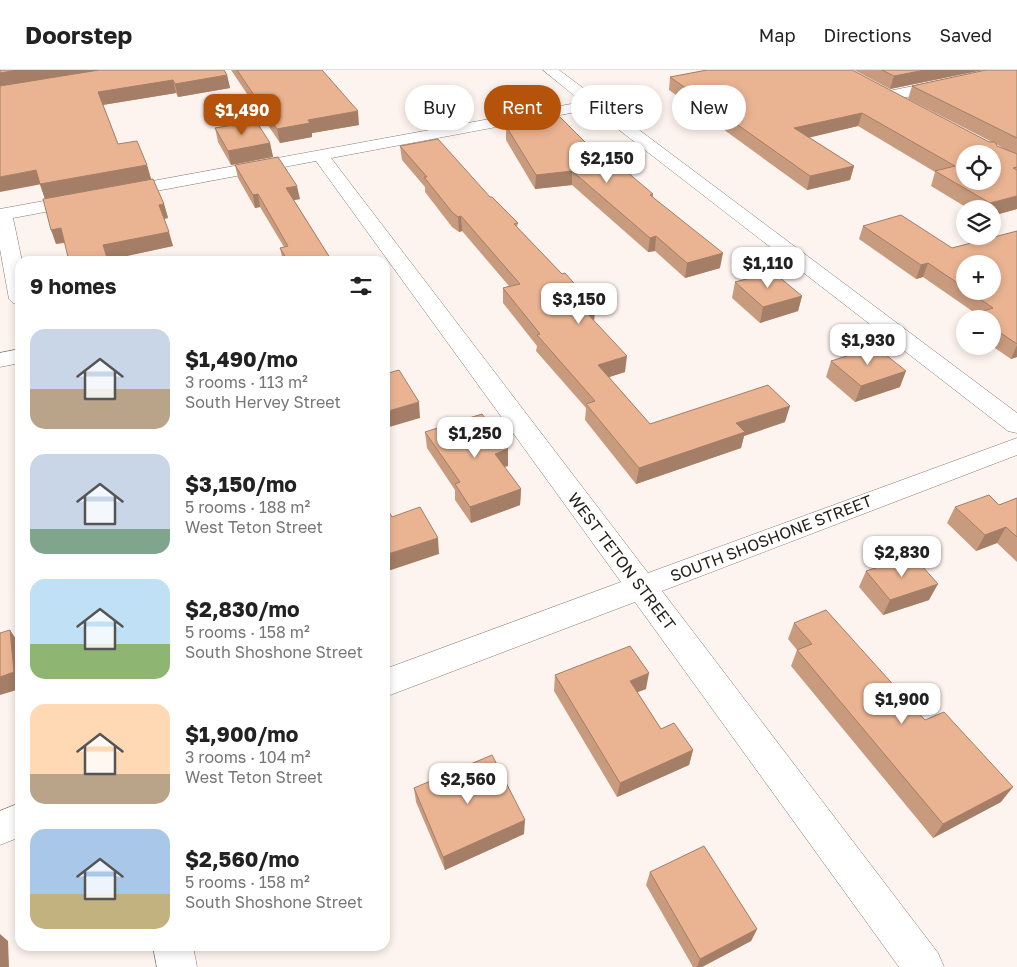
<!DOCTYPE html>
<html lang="en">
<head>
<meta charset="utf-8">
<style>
  body { margin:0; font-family:"Golos Text",sans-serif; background:#f2f2f2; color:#222; height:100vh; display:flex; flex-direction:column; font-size:19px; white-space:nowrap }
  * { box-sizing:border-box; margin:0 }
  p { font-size:16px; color:#767676 }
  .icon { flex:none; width:28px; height:28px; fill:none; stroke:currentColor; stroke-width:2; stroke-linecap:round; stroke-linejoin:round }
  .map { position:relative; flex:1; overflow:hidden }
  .drawer { position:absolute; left:15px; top:186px; width:375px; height:695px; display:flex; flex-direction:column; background:#fff; border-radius:15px; box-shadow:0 2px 8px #0003 }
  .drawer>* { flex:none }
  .banner { position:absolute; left:405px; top:15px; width:475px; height:45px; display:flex; gap:10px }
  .fabs { position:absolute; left:956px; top:75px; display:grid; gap:10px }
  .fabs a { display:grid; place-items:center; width:45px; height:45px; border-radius:50%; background:#fff; box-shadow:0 2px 8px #0003; font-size:25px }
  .price { position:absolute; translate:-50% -42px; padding:0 11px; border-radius:10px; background:#fff; color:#222; font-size:16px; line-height:32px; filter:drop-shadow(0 1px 2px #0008) }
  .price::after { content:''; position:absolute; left:50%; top:30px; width:15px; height:11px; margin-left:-8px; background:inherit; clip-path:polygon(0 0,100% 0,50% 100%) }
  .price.on { background:#b45309; color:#fff }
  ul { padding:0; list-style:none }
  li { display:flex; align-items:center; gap:15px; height:125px; padding:0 15px }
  li span { display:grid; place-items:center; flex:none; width:140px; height:100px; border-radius:15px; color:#555 }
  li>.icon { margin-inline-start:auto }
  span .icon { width:60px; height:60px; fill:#fffc; stroke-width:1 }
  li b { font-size:21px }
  h2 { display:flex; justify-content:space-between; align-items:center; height:60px; padding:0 15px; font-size:21px }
  .tag { padding:0 18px; border-radius:22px; background:#fff; box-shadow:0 2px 8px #0003; font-size:18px; line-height:45px }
  .tag.on { background:#b45309; color:#fff }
  header { display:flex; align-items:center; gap:30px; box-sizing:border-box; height:70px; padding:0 25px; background:#fff; border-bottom:1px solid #e0e0e0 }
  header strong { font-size:24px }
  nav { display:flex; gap:28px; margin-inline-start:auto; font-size:18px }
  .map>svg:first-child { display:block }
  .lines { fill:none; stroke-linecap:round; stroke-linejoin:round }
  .minor-casing { stroke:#877970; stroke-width:1 }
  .minor { fill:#fff; fill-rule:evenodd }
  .wall { fill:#c99b7e; fill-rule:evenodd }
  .shaded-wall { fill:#a47e66 }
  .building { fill:#eab492; stroke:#a47e66; fill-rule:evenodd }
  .labels { text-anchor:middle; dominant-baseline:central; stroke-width:4.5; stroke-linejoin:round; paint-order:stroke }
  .street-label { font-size:16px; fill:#26211d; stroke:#fff }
</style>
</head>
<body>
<header>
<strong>Doorstep</strong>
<nav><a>Map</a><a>Directions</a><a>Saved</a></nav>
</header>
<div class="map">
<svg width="1017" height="897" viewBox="0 0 1017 897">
  <rect width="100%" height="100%" fill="#fef4ef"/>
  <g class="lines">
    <!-- minor casing -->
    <g class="minor-casing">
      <g id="minor">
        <polygon points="543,0 559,0 1017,343 1017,363 1008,361 592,39 331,88 648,503 1017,368 1017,385 662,521 938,883 944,897 899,897 635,532 385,627 385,599 621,512 316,91 13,148 22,191 20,191 20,235 13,233 9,229 0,179 0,139 582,32"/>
        <polygon points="992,0 1017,0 1017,3 889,31 884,29 881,26 884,23 889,21"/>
        <polygon points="20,279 20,293 0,297 0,283"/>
        <polygon points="20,733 20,767 0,775 0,741"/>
        <polygon points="153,876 193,876 197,897 157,897"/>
      </g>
    </g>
    <!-- minor -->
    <use href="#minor" class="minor"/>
  </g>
  <!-- wall -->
  <g class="wall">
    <polygon points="0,0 227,5 230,18 178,27 176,23 103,35 118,74 147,95 151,109 164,134 168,148 164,149 173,176 108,190 65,173 56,174 45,129"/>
    <polygon points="231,0 322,0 359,55 312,63 312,67 280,73"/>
    <path d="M707,0L992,72L908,29L912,16L1017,0V139L992,146V139H969L931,116L935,102L858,56L809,67L854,96L850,110L807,120L669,20L670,7ZM996,74L1003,78L1011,82L997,76Z"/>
    <polygon points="854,0 983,0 890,19"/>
    <polygon points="506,56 611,98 653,124 653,127 720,198 685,208 655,181 648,182 572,115 535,119 506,70"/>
    <polygon points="215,58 270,73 273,87 231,95 218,72"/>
    <polygon points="400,76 490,127 518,153 517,157 562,204 595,237 594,251 625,302 609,307 650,354 785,352 744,366 741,378 636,414 585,350 586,338 536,281 537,276 503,233 503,218 509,216 462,161 459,162 452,157 425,122 425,117 402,90"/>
    <polygon points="235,95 300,129 294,130 332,191 283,191 280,178 284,177 260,137 255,138 238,108"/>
    <path d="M863,156L952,178L1017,161V287L1011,289L992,276V249H971L973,244L975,243L923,207L916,209L859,169ZM965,194L992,221H965Z"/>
    <polygon points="735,212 802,226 798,241 760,253 732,228"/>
    <polygon points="831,291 900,317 855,332 826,307"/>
    <polygon points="425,362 508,396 504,397 521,419 520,435 471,453 455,430 455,420 427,378"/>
    <polygon points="1017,428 1017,492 997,473 976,481 947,453 955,437 999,435"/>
    <polygon points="866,501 929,530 883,545 859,517"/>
    <polygon points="794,553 925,650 1001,732 933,768 791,596 797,580 788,569"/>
    <polygon points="555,605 646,619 637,622 661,659 693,680 689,695 617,727 554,621"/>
    <polygon points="414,718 524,764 445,800 416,732"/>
    <polygon points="650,802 757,859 751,871 702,897 693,897 646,815"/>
  </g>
  <!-- shaded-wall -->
  <g class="shaded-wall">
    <polygon points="18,0 107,0 0,16 0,3"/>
    <polygon points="925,0 983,0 890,19 894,6"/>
    <polygon points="227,5 230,18 178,27 175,14"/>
    <polygon points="173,10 176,23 102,35 98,22"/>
    <polygon points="358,41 359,55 312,63 312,67 280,73 277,59 308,50"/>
    <polygon points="862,43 858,56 791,72 794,58"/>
    <polygon points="270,73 273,87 231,95 228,81"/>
    <polygon points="147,95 151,109 45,129 40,114"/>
    <polygon points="854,96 850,110 807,120 810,106"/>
    <polygon points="36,100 42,114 0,122 0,107"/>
    <polygon points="572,101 572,115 535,119 536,105"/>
    <polygon points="297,116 300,129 289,131 286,118"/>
    <polygon points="258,124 260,137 255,138 253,125"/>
    <polygon points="1017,126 1017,139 992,146 992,139 988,139 990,133"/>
    <polygon points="164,134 168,148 163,149 159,135"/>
    <polygon points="461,146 462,161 459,162 458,147"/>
    <polygon points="61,158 66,172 56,174 51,160"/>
    <polygon points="169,162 173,176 108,190 108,191 103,175"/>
    <polygon points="656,166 655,181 648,182 650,168"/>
    <polygon points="723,183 720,198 685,208 687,193"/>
    <polygon points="928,193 923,207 916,209 921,195"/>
    <polygon points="802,226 798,241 760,253 763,237"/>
    <polygon points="595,237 594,253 584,240"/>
    <polygon points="1017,275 1017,287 1011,289"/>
    <polygon points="627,286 625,302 597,311 598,295"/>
    <polygon points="906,301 900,317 855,332 861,316"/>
    <polygon points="419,332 420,348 386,358 385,342"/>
    <polygon points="790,336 785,352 744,366 741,378 636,414 639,398 736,353"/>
    <polygon points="508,379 508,396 495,400 495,384"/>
    <polygon points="521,419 520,435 471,453 470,437"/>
    <polygon points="1006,457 997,473 976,481 985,465"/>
    <polygon points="438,468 439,484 385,502 385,485"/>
    <polygon points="938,514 929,530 883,545 890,530"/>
    <polygon points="10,560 20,575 20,619 0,625 0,607"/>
    <polygon points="649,603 646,619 627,626 630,611"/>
    <polygon points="693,680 689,695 617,727 620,713"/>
    <polygon points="1013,717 1001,732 933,768 943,754"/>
    <polygon points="525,750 524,764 445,800 443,787"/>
    <polygon points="757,859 751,871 702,897 697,897 700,889"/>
    <polygon points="0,864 8,871 9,897 0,897"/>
  </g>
  <!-- building -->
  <g class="building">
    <polygon points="0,0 18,0 0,3"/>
    <polygon points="99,0 224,0 227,5 175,14 173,10 98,22 118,74 137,71 147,95 40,114 36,100 0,107 0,16"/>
    <polygon points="237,0 322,0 358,41 308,50 310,53 277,59"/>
    <path d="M707,0H852L989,72H995L997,76L1017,84V97L1013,98L1017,100V126L990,133L935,101L955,96L862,43L794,58L854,96L810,106L670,7ZM965,84H992V111H965Z"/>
    <polygon points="882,0 925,0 894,6"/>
    <polygon points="986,0 1017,0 1017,68 912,16"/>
    <polygon points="560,47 611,98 620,96 653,124 650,125 723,183 687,193 656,166 650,168 572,101 536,105 506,56"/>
    <polygon points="256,51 270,73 228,81 215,58"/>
    <polygon points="438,69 490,127 492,127 518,153 514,154 562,204 565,203 595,237 584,240 627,286 598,295 650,354 768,315 790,336 736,353 745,362 639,398 586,334 595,331 537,265 540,264 503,218 520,214 461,146 458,147 452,142 424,107 427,107 400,76"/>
    <polygon points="278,87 297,116 286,118 332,191 288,191 280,178 288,176 258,124 253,125 235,95"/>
    <polygon points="153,109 164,134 159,135 169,162 103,175 108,191 69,191 61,158 51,160 43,129"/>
    <polygon points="901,145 952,178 1017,161 1017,274 992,257 992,249 980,249 973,244 993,238 969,221 992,221 992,194 965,194 965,218 928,193 921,195 863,156"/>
    <polygon points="773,202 802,226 763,237 735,212"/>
    <polygon points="876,277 906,301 861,316 831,291"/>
    <polygon points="399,300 419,332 385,342 385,304"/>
    <polygon points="482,344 508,379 495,384 521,419 470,437 455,414 460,412 425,362"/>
    <polygon points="989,425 999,435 1017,428 1017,467 1006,457 985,465 955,437"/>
    <polygon points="385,435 392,447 420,437 438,468 385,485"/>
    <polygon points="913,486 938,514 890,530 866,501"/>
    <polygon points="826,540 925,650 944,642 1013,717 943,754 797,580 812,574 794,553"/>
    <polygon points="10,560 14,602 0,607 0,563"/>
    <polygon points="630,576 649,603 630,611 661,659 674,653 693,680 620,713 555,605"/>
    <polygon points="492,685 525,750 443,787 414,718"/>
    <polygon points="704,776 757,859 700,889 650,802"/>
  </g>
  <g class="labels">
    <!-- street labels -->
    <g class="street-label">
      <text transform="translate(771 468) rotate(-21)">SOUTH SHOSHONE STREET</text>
      <text transform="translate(622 491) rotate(53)">WEST TETON STREET</text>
    </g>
  </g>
</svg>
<div class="fabs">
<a><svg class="icon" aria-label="locate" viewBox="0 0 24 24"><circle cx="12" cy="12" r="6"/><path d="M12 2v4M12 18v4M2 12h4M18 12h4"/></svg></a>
<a><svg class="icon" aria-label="layers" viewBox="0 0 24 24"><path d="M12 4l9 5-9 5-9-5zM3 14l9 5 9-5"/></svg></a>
<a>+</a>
<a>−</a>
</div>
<b class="price on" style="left:242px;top:66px">$1,490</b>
<b class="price" style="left:607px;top:114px">$2,150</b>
<b class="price" style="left:768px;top:219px">$1,110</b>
<b class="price" style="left:579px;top:255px">$3,150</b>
<b class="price" style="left:868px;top:296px">$1,930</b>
<b class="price" style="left:475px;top:389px">$1,250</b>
<b class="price" style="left:902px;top:508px">$2,830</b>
<b class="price" style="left:902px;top:655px">$1,900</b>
<b class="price" style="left:468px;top:735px">$2,560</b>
<div class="banner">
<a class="tag">Buy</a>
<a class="tag on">Rent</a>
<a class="tag">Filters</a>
<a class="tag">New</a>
</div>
<section class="drawer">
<h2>9 homes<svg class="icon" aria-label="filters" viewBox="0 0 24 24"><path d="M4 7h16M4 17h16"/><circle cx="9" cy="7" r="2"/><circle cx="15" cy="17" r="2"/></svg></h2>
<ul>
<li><span style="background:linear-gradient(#c9d6e8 60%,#b9a48a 0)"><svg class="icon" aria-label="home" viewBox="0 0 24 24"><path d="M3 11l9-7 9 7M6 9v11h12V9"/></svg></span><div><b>$1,490/mo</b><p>3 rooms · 113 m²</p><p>South Hervey Street</p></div></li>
<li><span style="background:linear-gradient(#c9d6e8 75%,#7fa58c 0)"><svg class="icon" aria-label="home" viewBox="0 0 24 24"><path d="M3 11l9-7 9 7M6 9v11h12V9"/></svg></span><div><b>$3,150/mo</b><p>5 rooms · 188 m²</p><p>West Teton Street</p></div></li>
<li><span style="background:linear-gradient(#bfe0f5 65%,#8fb573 0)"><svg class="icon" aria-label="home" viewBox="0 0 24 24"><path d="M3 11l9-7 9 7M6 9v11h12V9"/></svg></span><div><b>$2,830/mo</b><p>5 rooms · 158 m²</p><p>South Shoshone Street</p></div></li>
<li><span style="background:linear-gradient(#ffd9b3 70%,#b9a48a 0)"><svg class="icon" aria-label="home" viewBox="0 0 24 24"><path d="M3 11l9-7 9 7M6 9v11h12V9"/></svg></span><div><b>$1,900/mo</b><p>3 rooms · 104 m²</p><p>West Teton Street</p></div></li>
<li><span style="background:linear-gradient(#a9c7e8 65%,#c2b280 0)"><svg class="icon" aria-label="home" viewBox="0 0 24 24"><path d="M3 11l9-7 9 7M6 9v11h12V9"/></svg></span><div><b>$2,560/mo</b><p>5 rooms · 158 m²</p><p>South Shoshone Street</p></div></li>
</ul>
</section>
</div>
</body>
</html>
